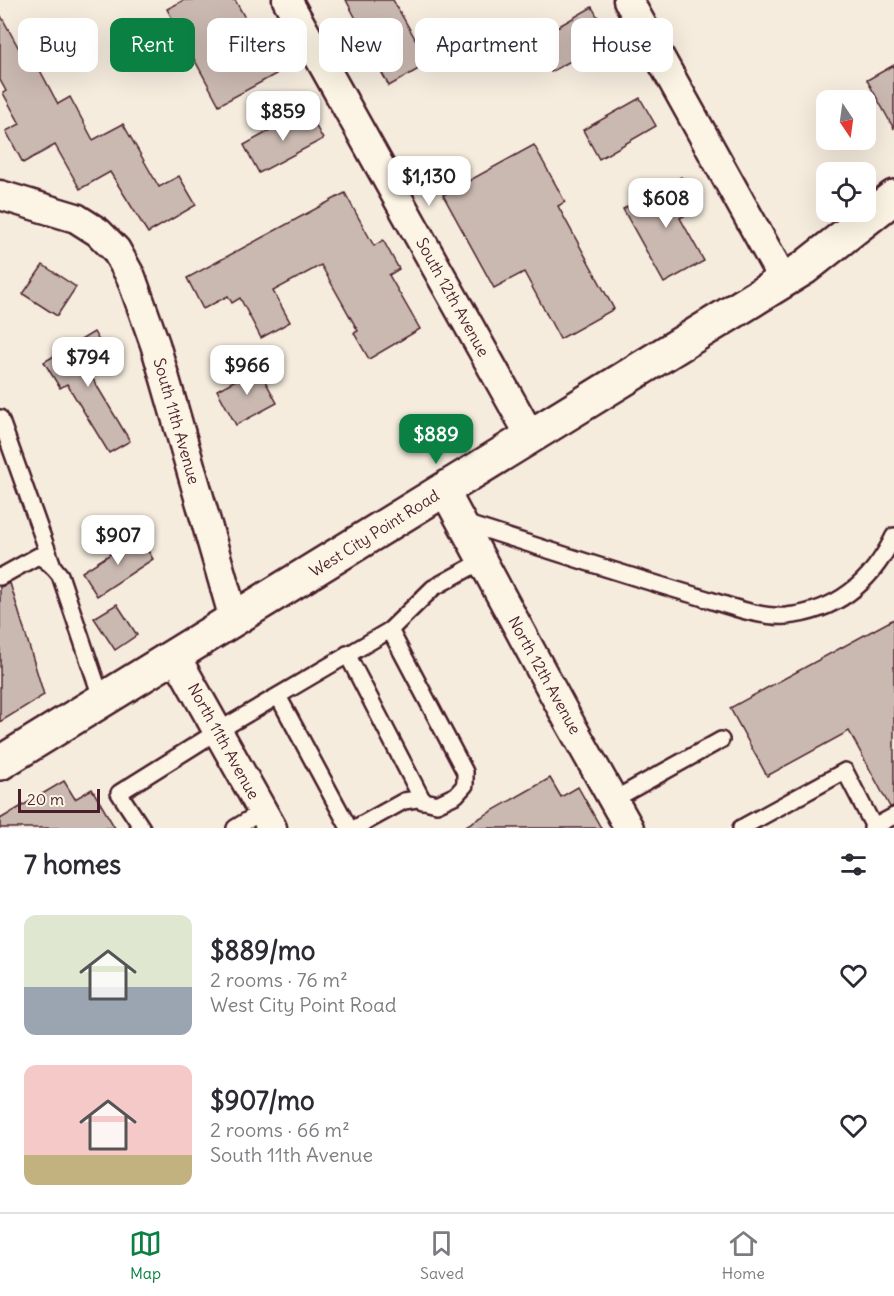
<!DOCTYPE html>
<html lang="en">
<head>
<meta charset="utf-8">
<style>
  body { margin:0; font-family:Delius,sans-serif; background:#f7f7f7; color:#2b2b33; height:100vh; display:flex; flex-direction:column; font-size:22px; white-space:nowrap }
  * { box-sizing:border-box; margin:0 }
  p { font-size:20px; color:#7c7c81 }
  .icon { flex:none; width:33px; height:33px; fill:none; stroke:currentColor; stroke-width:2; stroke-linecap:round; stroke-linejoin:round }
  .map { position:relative; height:828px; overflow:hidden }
  .drawer { display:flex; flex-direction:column; background:#fff; flex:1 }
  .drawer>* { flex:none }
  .banner { position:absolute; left:18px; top:18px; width:858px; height:54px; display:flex; gap:12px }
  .needle { width:39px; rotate:167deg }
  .fabs { position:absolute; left:816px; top:90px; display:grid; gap:12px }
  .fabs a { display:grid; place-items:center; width:60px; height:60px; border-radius:12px; background:#fff; box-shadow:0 6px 24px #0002; font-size:30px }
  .scale { position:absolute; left:18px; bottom:15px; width:82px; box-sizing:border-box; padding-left:6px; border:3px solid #4a1f2b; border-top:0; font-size:16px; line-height:21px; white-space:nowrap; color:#4a1f2b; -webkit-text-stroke:4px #fcf5e5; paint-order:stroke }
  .price { position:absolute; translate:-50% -51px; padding:0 14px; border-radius:12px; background:#fff; color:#222; font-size:20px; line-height:39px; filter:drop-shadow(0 2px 3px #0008) }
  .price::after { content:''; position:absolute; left:50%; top:36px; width:18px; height:14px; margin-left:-9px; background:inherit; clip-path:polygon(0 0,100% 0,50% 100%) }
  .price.selected { background:#0b8043; color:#fff }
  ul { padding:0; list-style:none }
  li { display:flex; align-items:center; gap:18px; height:150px; padding:0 24px }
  li span { display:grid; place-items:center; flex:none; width:168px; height:120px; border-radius:12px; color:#555 }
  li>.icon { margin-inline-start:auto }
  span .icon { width:72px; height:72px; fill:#fffc; stroke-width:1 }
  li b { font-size:26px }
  h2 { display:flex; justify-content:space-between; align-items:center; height:72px; padding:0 24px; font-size:26px }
  .tag { padding:0 21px; border-radius:12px; background:#fff; box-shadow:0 6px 24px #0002; font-size:21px; line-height:54px }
  .tag.selected { background:#0b8043; color:#fff }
  .tabs { display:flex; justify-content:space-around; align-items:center; height:84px; border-top:2px solid #e1e1e2; background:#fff; font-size:16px; color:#7c7c81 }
  .tabs a { display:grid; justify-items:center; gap:3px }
  .tabs .selected { color:#0b8043 }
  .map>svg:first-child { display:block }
  .building { fill:#cab9b1; stroke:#4a1f2b; stroke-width:1.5 }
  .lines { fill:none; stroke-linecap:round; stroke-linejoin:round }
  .service-casing { stroke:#4a1f2b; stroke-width:20 }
  .minor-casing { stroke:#4a1f2b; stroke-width:33 }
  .tertiary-casing { stroke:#4a1f2b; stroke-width:38 }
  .service { stroke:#fcf5e5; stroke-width:15 }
  .minor { stroke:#fcf5e5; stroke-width:28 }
  .tertiary { stroke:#fcf5e5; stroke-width:33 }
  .labels { text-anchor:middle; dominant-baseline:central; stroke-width:6; stroke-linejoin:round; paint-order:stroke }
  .street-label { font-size:16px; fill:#4a1f2b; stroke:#fcf5e5 }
</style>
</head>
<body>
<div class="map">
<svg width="894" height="828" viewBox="0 0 894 828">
  <rect width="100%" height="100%" fill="#f5ecde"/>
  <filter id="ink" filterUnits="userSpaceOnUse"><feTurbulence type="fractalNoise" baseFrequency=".0167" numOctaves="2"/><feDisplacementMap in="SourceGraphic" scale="12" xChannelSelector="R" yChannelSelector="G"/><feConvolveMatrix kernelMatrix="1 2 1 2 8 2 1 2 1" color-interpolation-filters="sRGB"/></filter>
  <g filter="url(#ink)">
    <!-- building -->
    <g class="building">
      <polygon points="184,0 235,0 276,74 219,105 167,9"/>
      <polygon points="346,0 393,0 429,63 389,86 366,44 369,43"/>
      <polygon points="592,7 610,39 551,72 533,41"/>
      <polygon points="0,14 28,65 35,61 58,104 70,97 93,140 123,124 159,187 179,176 196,205 148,233 110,172 80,189 55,145 23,163 6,131 20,124 3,93 6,91 0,80"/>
      <polygon points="894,65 894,129 867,80"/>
      <polygon points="640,98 656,126 599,159 583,130"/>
      <polygon points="307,110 323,139 259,173 244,145"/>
      <polygon points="534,145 565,202 558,206 614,309 560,339 524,272 494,288 443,195"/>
      <polygon points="681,177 698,208 680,218 704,261 664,283 623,209"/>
      <polygon points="345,193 374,246 383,240 399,269 389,275 420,329 369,359 354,333 358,331 321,265 273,291 290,322 261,338 240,298 232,303 228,296 203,309 187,278"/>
      <polygon points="43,265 76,287 57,316 23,294"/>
      <polygon points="94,332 109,358 88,371 130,441 109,453 67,384 60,388 44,362"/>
      <polygon points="258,368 277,403 236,425 217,390"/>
      <polygon points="139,536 153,559 97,596 82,572"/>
      <polygon points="10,583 44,695 0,722 0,587"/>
      <polygon points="117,604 137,635 115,650 94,618"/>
      <polygon points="894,619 894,806 890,807 849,731 767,776 730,708"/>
      <polygon points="550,778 561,797 578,787 601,828 462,828"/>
      <polygon points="64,781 75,799 92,789 115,828 0,828 0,819"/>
    </g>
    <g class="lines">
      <!-- service casing -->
      <g class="service-casing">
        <g id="service">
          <polyline points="0,418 53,566"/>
          <path d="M461,522C540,547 618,573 697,596C724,604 758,618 786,616C837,611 872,582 894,536"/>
          <path d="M0,577L38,556C48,561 54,567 60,575L102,700"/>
          <polyline points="347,654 423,801"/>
          <polyline points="278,696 349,828"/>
          <polyline points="613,800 721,740"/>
          <polyline points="142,828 119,793 218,731 390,630 433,588 482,561"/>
          <polyline points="235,828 263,811"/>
          <polyline points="355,828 404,801 417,799 437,804 456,795 465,785 465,772 390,630"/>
          <polyline points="741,828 845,771 874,827"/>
          <polyline points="872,828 894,816"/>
        </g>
      </g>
      <!-- minor casing -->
      <g class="minor-casing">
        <g id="minor">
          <polyline points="287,0 531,437"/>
          <polyline points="628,0 784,281"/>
          <polyline points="0,195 76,218 98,232 116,250 131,277 155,344 234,619"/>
          <polyline points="444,490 567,718 629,828"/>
          <polyline points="175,655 272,828"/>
        </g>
      </g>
      <!-- tertiary casing -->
      <g class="tertiary-casing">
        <polyline id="tertiary" points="0,763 804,268 894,197"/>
      </g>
      <!-- service -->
      <use href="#service" class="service"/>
      <!-- minor -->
      <use href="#minor" class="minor"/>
      <!-- tertiary -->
      <use href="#tertiary" class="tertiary"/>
    </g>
  </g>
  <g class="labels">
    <!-- street labels -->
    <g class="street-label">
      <text transform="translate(453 297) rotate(61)">South 12th Avenue</text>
      <text transform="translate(177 421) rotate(74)">South 11th Avenue</text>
      <text transform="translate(374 533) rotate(-32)">West City Point Road</text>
      <text transform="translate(545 675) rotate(61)">North 12th Avenue</text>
      <text transform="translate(224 741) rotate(61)">North 11th Avenue</text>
    </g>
  </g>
</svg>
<div class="fabs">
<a><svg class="needle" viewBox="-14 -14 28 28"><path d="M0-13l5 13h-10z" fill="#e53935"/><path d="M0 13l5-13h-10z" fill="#7c7c81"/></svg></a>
<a><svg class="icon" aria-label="locate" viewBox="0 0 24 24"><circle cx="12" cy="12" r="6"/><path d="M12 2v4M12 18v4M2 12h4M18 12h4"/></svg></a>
</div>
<div class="scale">20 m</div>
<b class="price" style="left:283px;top:142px">$859</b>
<b class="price" style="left:429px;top:207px">$1,130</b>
<b class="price" style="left:666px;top:229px">$608</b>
<b class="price" style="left:88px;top:388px">$794</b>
<b class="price" style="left:247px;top:396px">$966</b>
<b class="price selected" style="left:436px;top:465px">$889</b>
<b class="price" style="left:118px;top:566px">$907</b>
<div class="banner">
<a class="tag">Buy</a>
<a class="tag selected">Rent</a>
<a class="tag">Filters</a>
<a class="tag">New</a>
<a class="tag">Apartment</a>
<a class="tag">House</a>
</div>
</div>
<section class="drawer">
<h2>7 homes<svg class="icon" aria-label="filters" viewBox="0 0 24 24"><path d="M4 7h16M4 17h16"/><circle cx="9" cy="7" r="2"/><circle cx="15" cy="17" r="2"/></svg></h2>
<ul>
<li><span style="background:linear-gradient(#dfe7d0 60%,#9aa5b1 0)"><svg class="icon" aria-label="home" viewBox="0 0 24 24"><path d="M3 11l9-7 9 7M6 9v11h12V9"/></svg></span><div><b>$889/mo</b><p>2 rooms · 76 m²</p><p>West City Point Road</p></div><svg class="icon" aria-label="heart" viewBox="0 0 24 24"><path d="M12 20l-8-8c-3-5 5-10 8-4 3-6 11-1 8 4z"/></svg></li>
<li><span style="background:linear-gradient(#f6c9c9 75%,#c2b280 0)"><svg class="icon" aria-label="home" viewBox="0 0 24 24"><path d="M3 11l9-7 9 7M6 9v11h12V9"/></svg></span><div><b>$907/mo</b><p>2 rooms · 66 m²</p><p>South 11th Avenue</p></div><svg class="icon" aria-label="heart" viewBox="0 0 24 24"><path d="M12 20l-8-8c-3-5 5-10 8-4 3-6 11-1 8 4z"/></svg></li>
</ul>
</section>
<nav class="tabs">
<a class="selected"><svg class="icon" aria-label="map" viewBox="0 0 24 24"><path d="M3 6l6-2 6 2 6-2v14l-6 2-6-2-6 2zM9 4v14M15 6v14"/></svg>Map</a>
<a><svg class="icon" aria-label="saved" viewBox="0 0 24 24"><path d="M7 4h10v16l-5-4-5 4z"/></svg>Saved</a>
<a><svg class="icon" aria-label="home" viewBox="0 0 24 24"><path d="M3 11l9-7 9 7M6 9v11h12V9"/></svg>Home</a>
</nav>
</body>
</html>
